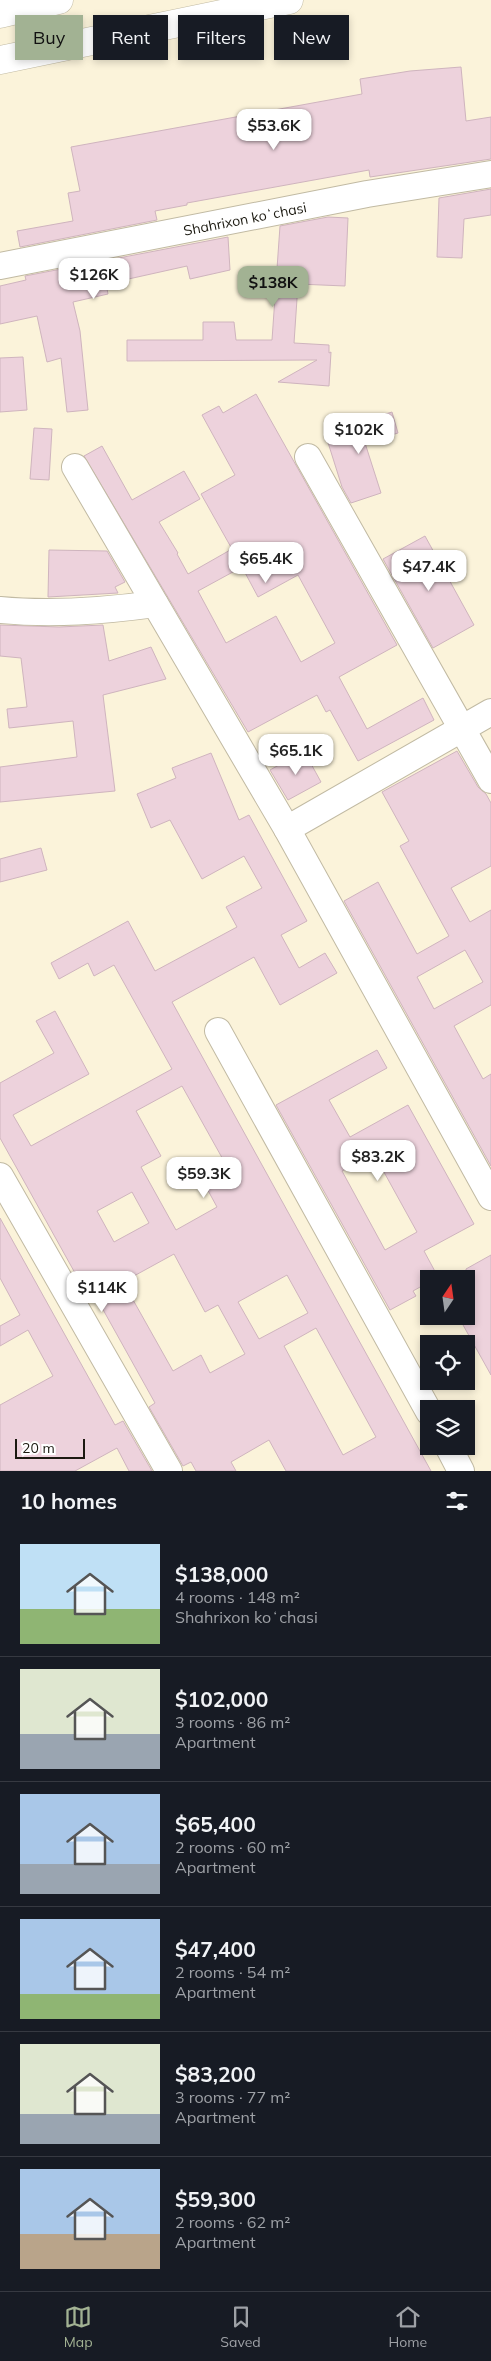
<!DOCTYPE html>
<html lang="en">
<head>
<meta charset="utf-8">
<style>
  body { margin:0; font-family:Mulish,sans-serif; background:#20242c; color:#f1f3f6; height:100vh; display:flex; flex-direction:column; font-size:19px; white-space:nowrap }
  * { box-sizing:border-box; margin:0 }
  p { font-size:16px; color:#9ea1a6 }
  .icon { flex:none; width:28px; height:28px; fill:none; stroke:currentColor; stroke-width:2; stroke-linecap:round; stroke-linejoin:round }
  .map { position:relative; height:1471px; overflow:hidden }
  .details { display:flex; flex-direction:column; background:#171b24; flex:1 }
  .details>* { flex:none }
  .guide { position:absolute; left:15px; top:15px; width:461px; height:45px; display:flex; gap:10px }
  .needle { width:32px; rotate:13deg }
  .fabs { position:absolute; left:420px; top:1270px; display:grid; gap:10px }
  .fabs a { display:grid; place-items:center; width:55px; height:55px; border-radius:0px; background:#171b24; box-shadow:0 2px 8px #0003; font-size:25px }
  .scale { position:absolute; left:15px; bottom:12px; width:70px; box-sizing:border-box; padding-left:5px; border:2px solid #1c1a11; border-top:0; font-size:14px; line-height:18px; white-space:nowrap; color:#1c1a11; -webkit-text-stroke:4px #fff; paint-order:stroke }
  .price { position:absolute; translate:-50% -42px; padding:0 11px; border-radius:10px; background:#fff; color:#222; font-size:16px; line-height:32px; filter:drop-shadow(0 1px 2px #0008) }
  .price::after { content:''; position:absolute; left:50%; top:30px; width:15px; height:11px; margin-left:-8px; background:inherit; clip-path:polygon(0 0,100% 0,50% 100%) }
  .price.on { background:#a2b293; color:#111 }
  ul { padding:0; list-style:none }
  li { display:flex; align-items:center; gap:15px; height:125px; padding:0 20px }
  li+li { border-top:1px solid #363941 }
  li span { display:grid; place-items:center; flex:none; width:140px; height:100px; border-radius:0px; color:#555 }
  li>.icon { margin-inline-start:auto }
  span .icon { width:60px; height:60px; fill:#fffc; stroke-width:1 }
  li b { font-size:21px }
  h2 { display:flex; justify-content:space-between; align-items:center; height:60px; padding:0 20px; font-size:21px }
  .chip { padding:0 18px; border-radius:0px; background:#171b24; box-shadow:0 2px 8px #0003; font-size:18px; line-height:45px }
  .chip.on { background:#a2b293; color:#111 }
  .menu { display:flex; justify-content:space-around; align-items:center; height:70px; border-top:1px solid #363941; background:#171b24; font-size:14px; color:#9ea1a6 }
  .menu a { display:grid; justify-items:center; gap:2px }
  .menu .on { color:#a2b293 }
  .map>svg:first-child { display:block }
  .building { fill:#edd2dc; stroke:#cfb4be; fill-rule:evenodd }
  .lines { fill:none; stroke-linecap:round; stroke-linejoin:round }
  .minor-casing { stroke:#c1baa3; stroke-width:28 }
  .major-casing { stroke:#c1baa3; stroke-width:29 }
  .minor { stroke:#fff; stroke-width:26 }
  .major { stroke:#fff; stroke-width:28 }
  .labels { text-anchor:middle; dominant-baseline:central; stroke-width:5; stroke-linejoin:round; paint-order:stroke }
  .street-label { font-size:14px; fill:#1c1a11; stroke:#fff }
</style>
</head>
<body>
<div class="map">
<svg width="491" height="1471" viewBox="0 0 491 1471">
  <rect width="100%" height="100%" fill="#fbf3da"/>
  <!-- building -->
  <g class="building">
    <polygon points="461,67 466,121 491,117 491,159 370,177 369,170 187,203 187,205 155,211 157,220 20,247 17,231 73,221 68,193 80,191 71,147 362,94 360,79 410,71"/>
    <polygon points="491,189 491,215 464,219 462,258 437,257 439,198"/>
    <polygon points="328,217 348,218 345,286 298,284 294,343 329,345 329,353 331,352 329,386 278,382 317,360 127,361 127,340 203,340 203,322 234,322 236,340 272,340 280,226"/>
    <polygon points="228,237 230,270 190,279 187,266 106,284 108,294 73,302 80,331 88,410 67,412 61,358 47,362 37,316 0,324 0,286 26,280 25,276"/>
    <polygon points="23,357 27,410 0,412 0,358"/>
    <path d="M256,394L397,645L339,677L367,729L423,698L434,720L358,761L330,710L326,712L317,695L248,732L84,456L102,446L132,500L184,471L200,499L159,522L178,553L177,554L188,574L232,549L201,494L235,475L202,415L219,406L223,413ZM242,567L258,597L298,575L335,643L301,662L276,616L226,643L198,591Z"/>
    <polygon points="392,412 398,433 365,443 381,493 351,503 342,487 325,433"/>
    <polygon points="34,428 52,429 49,480 30,479"/>
    <polygon points="425,536 474,625 433,648 383,559"/>
    <polygon points="49,550 107,551 125,582 115,587 118,593 48,597"/>
    <polygon points="0,625 59,627 103,625 109,661 151,647 166,679 103,695 115,791 0,802 0,767 77,757 73,721 9,728 7,709 27,707 21,658 0,656"/>
    <polygon points="304,751 321,782 288,800 270,770"/>
    <path d="M457,751L478,787L486,794L491,803V866L451,888L470,922L491,910V1005L454,1026L483,1079L491,1074V1166L344,901L378,882L417,954L449,936L400,846L409,841L382,792ZM465,950L483,982L434,1009L417,977Z"/>
    <path d="M211,753L239,820L249,815L307,921L281,935L299,968L325,953L337,973L280,1005L254,957L172,1002L431,1471H286L269,1440L231,1462L236,1471H196L191,1462L183,1466L149,1407L155,1403L86,1279L80,1282L0,1138V1083L54,1053L36,1021L55,1011L89,1074L13,1115L31,1146L172,1069L114,965L94,976L88,963L59,979L51,963L128,921L155,971L237,927L226,907L262,888L244,856L202,879L170,820L151,828L137,794L176,778L172,768ZM182,1086L230,1172L205,1185L217,1207L176,1230L141,1167L161,1156L136,1111ZM132,1192L149,1223L114,1242L97,1211ZM174,1254L205,1312L218,1305L245,1354L210,1373L201,1355L173,1371L123,1282ZM287,1275L308,1313L259,1339L238,1302ZM316,1328L376,1437L343,1455L284,1346Z"/>
    <polygon points="41,848 47,870 0,882 0,859"/>
    <path d="M377,1050L387,1068L329,1100L350,1137L408,1105L474,1224L424,1251L438,1277L429,1279V1282L413,1291L416,1296L390,1310L276,1105ZM374,1154L417,1232L385,1250L342,1171Z"/>
    <polygon points="0,1218 115,1425 123,1421 152,1471 129,1471 117,1448 75,1471 0,1471 0,1405 53,1376 28,1330 0,1346 0,1326 20,1315 0,1278"/>
    <polygon points="491,1255 491,1375 458,1316 466,1316 466,1269"/>
  </g>
  <g class="lines">
    <!-- minor casing -->
    <g class="minor-casing">
      <g id="minor">
        <polyline points="0,266 367,194 491,174"/>
        <polyline points="308,457 491,780"/>
        <polyline points="75,467 287,829"/>
        <path d="M0,610C53,615 103,611 155,604"/>
        <polyline points="491,712 287,829 491,1197"/>
        <polyline points="218,1031 429,1412"/>
        <polyline points="0,1176 169,1471"/>
        <polyline points="448,1446 461,1471"/>
      </g>
    </g>
    <!-- major casing -->
    <g class="major-casing">
      <g id="major">
        <polyline points="0,14 59,0"/>
        <polyline points="0,60 289,0"/>
      </g>
    </g>
    <!-- minor -->
    <use href="#minor" class="minor"/>
    <!-- major -->
    <use href="#major" class="major"/>
  </g>
  <g class="labels">
    <!-- street labels -->
    <g class="street-label">
      <text transform="translate(245 219) rotate(-11)">Shahrixon koʻchasi</text>
    </g>
  </g>
</svg>
<div class="fabs">
<a><svg class="needle" viewBox="-14 -14 28 28"><path d="M0-13l5 13h-10z" fill="#e53935"/><path d="M0 13l5-13h-10z" fill="#9ea1a6"/></svg></a>
<a><svg class="icon" aria-label="locate" viewBox="0 0 24 24"><circle cx="12" cy="12" r="6"/><path d="M12 2v4M12 18v4M2 12h4M18 12h4"/></svg></a>
<a><svg class="icon" aria-label="layers" viewBox="0 0 24 24"><path d="M12 4l9 5-9 5-9-5zM3 14l9 5 9-5"/></svg></a>
</div>
<div class="scale">20 m</div>
<b class="price" style="left:274px;top:151px">$53.6K</b>
<b class="price" style="left:94px;top:300px">$126K</b>
<b class="price on" style="left:273px;top:308px">$138K</b>
<b class="price" style="left:359px;top:455px">$102K</b>
<b class="price" style="left:266px;top:584px">$65.4K</b>
<b class="price" style="left:429px;top:592px">$47.4K</b>
<b class="price" style="left:296px;top:776px">$65.1K</b>
<b class="price" style="left:378px;top:1182px">$83.2K</b>
<b class="price" style="left:204px;top:1199px">$59.3K</b>
<b class="price" style="left:102px;top:1313px">$114K</b>
<div class="guide">
<a class="chip on">Buy</a>
<a class="chip">Rent</a>
<a class="chip">Filters</a>
<a class="chip">New</a>
</div>
</div>
<section class="details">
<h2>10 homes<svg class="icon" aria-label="filters" viewBox="0 0 24 24"><path d="M4 7h16M4 17h16"/><circle cx="9" cy="7" r="2"/><circle cx="15" cy="17" r="2"/></svg></h2>
<ul>
<li><span style="background:linear-gradient(#bfe0f5 65%,#8fb573 0)"><svg class="icon" aria-label="home" viewBox="0 0 24 24"><path d="M3 11l9-7 9 7M6 9v11h12V9"/></svg></span><div><b>$138,000</b><p>4 rooms · 148 m²</p><p>Shahrixon koʻchasi</p></div></li>
<li><span style="background:linear-gradient(#dfe7d0 65%,#9aa5b1 0)"><svg class="icon" aria-label="home" viewBox="0 0 24 24"><path d="M3 11l9-7 9 7M6 9v11h12V9"/></svg></span><div><b>$102,000</b><p>3 rooms · 86 m²</p><p>Apartment</p></div></li>
<li><span style="background:linear-gradient(#a9c7e8 70%,#9aa5b1 0)"><svg class="icon" aria-label="home" viewBox="0 0 24 24"><path d="M3 11l9-7 9 7M6 9v11h12V9"/></svg></span><div><b>$65,400</b><p>2 rooms · 60 m²</p><p>Apartment</p></div></li>
<li><span style="background:linear-gradient(#a9c7e8 75%,#8fb573 0)"><svg class="icon" aria-label="home" viewBox="0 0 24 24"><path d="M3 11l9-7 9 7M6 9v11h12V9"/></svg></span><div><b>$47,400</b><p>2 rooms · 54 m²</p><p>Apartment</p></div></li>
<li><span style="background:linear-gradient(#dfe7d0 70%,#9aa5b1 0)"><svg class="icon" aria-label="home" viewBox="0 0 24 24"><path d="M3 11l9-7 9 7M6 9v11h12V9"/></svg></span><div><b>$83,200</b><p>3 rooms · 77 m²</p><p>Apartment</p></div></li>
<li><span style="background:linear-gradient(#a9c7e8 65%,#b9a48a 0)"><svg class="icon" aria-label="home" viewBox="0 0 24 24"><path d="M3 11l9-7 9 7M6 9v11h12V9"/></svg></span><div><b>$59,300</b><p>2 rooms · 62 m²</p><p>Apartment</p></div></li>
</ul>
</section>
<nav class="menu">
<a class="on"><svg class="icon" aria-label="map" viewBox="0 0 24 24"><path d="M3 6l6-2 6 2 6-2v14l-6 2-6-2-6 2zM9 4v14M15 6v14"/></svg>Map</a>
<a><svg class="icon" aria-label="saved" viewBox="0 0 24 24"><path d="M7 4h10v16l-5-4-5 4z"/></svg>Saved</a>
<a><svg class="icon" aria-label="home" viewBox="0 0 24 24"><path d="M3 11l9-7 9 7M6 9v11h12V9"/></svg>Home</a>
</nav>
</body>
</html>
